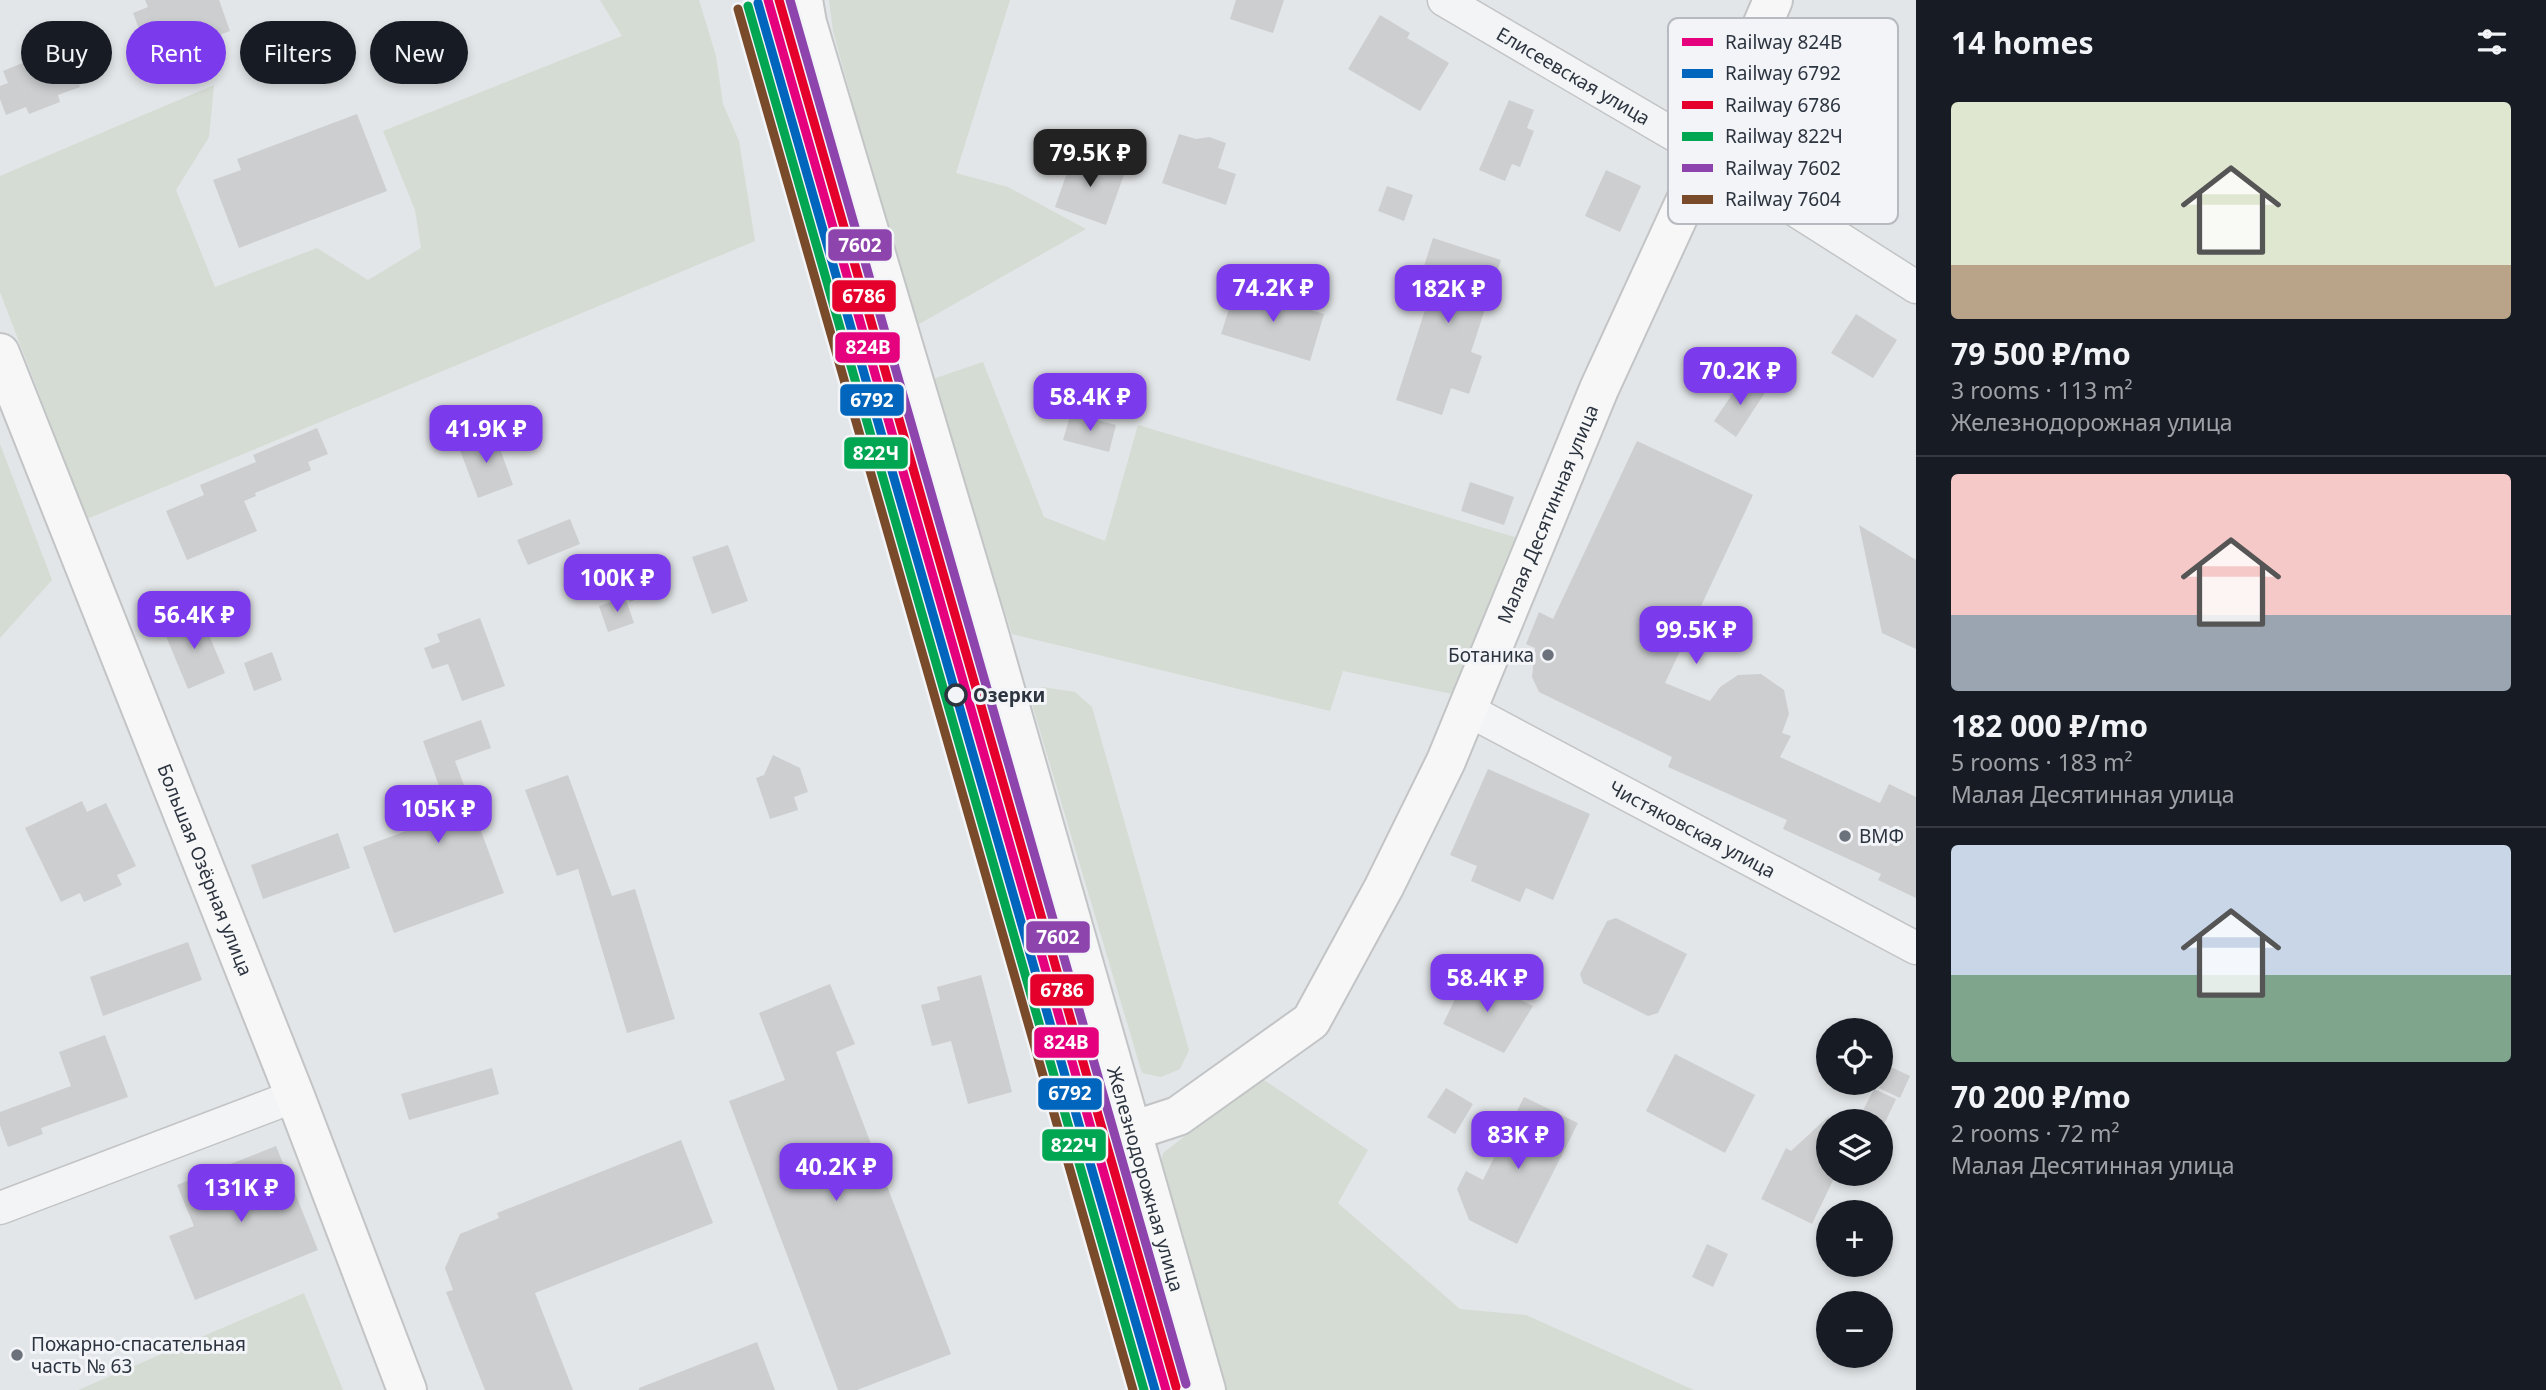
<!DOCTYPE html>
<html lang="en">
<head>
<meta charset="utf-8">
<style>
  body { margin:0; font-family:"Noto Sans",sans-serif; background:#242831; color:#f1f3f6; height:100vh; display:flex; flex-direction:column; font-size:26px; white-space:nowrap }
  * { box-sizing:border-box; margin:0 }
  p { font-size:23px; color:#9ea1a6 }
  .icon { flex:none; width:38px; height:38px; fill:none; stroke:currentColor; stroke-width:2; stroke-linecap:round; stroke-linejoin:round }
  .map { position:relative; flex:1; overflow:hidden }
  .drawer { display:flex; flex-direction:column; background:#171b24; width:630px }
  .drawer>* { flex:none }
  .guide { position:absolute; left:21px; top:21px; width:665px; height:63px; display:flex; gap:14px }
  .buttons { position:absolute; left:1816px; top:1018px; display:grid; gap:14px }
  .buttons a { display:grid; place-items:center; width:77px; height:77px; border-radius:50%; background:#171b24; box-shadow:0 4px 10px #0003; font-size:35px }
  .price { position:absolute; translate:-50% -60px; padding:0 16px; border-radius:14px; background:#7c3aed; color:#fff; font-size:23px; line-height:46px; filter:drop-shadow(0 2px 4px #0008) }
  .price::after { content:''; position:absolute; left:50%; top:42px; width:21px; height:16px; margin-left:-10px; background:inherit; clip-path:polygon(0 0,100% 0,50% 100%) }
  .price.current { background:#222; color:#fff }
  ul { padding:0; list-style:none }
  li { display:grid; align-content:center; gap:14px; height:371px; padding:0 35px }
  li+li { border-top:2px solid #363941 }
  li span { display:grid; place-items:center; height:217px; border-radius:7px; color:#555 }
  li>.icon { margin-inline-start:auto }
  span .icon { width:126px; height:126px; fill:#fffc; stroke-width:1 }
  li b { font-size:30px }
  h2 { display:flex; justify-content:space-between; align-items:center; height:84px; padding:0 35px; font-size:30px }
  .pill { padding:0 24px; border-radius:32px; background:#171b24; box-shadow:0 4px 10px #0003; font-size:24px; line-height:63px }
  .pill.current { background:#7c3aed; color:#fff }
  main { display:flex; flex:1; min-height:0 }
  .map>svg:first-child { display:block }
  .green { fill:#d5dcd4 }
  .building { fill:#ccced0 }
  .lines { fill:none; stroke-linecap:round; stroke-linejoin:round }
  .street-casing { stroke:#c2c4c6; stroke-width:35 }
  .secondary-casing { stroke:#c2c4c6; stroke-width:42 }
  .street { stroke:#f3f4f5; stroke-width:32 }
  .secondary { stroke:#f7f7f7; stroke-width:38 }
  .rail-1-casing { stroke:#f2f4f7; stroke-width:14 }
  .rail-2-casing { stroke:#f2f4f7; stroke-width:14 }
  .rail-3-casing { stroke:#f2f4f7; stroke-width:14 }
  .rail-4-casing { stroke:#f2f4f7; stroke-width:14 }
  .rail-5-casing { stroke:#f2f4f7; stroke-width:14 }
  .rail-6-casing { stroke:#f2f4f7; stroke-width:14 }
  .rail-1 { stroke:#e5007d; stroke-width:9 }
  .rail-2 { stroke:#0065bd; stroke-width:9 }
  .rail-3 { stroke:#e4002b; stroke-width:9 }
  .rail-4 { stroke:#00a651; stroke-width:9 }
  .rail-5 { stroke:#8e44ad; stroke-width:9 }
  .rail-6 { stroke:#7a4b2a; stroke-width:9 }
  .poi-dot { fill:#6c727b; stroke:#f2f4f7; stroke-width:2.5 }
  .stop-dot { fill:#f2f4f7; stroke:#2c3440; stroke-width:3.5 }
  .labels { text-anchor:middle; dominant-baseline:central; stroke-width:6; stroke-linejoin:round; paint-order:stroke }
  .street-label { font-size:19px; fill:#2c3440; stroke:#f2f4f7 }
  .poi-label { font-size:19px; fill:#2c3440; stroke:#f2f4f7; text-anchor:start }
  .stop-label { font-size:19px; font-weight:bold; fill:#2c3440; stroke:#f2f4f7; text-anchor:start }
  .key { fill:#f2f4f7; stroke:#b7bac0; stroke-width:2 }
  .key-label { font-size:19px; fill:#2c3440 }
  .line-badge { stroke:#f2f4f7; stroke-width:2.5 }
  .badge-label { font-size:19px; text-anchor:middle; font-weight:bold; fill:#fff }
</style>
</head>
<body>
<main>
<div class="map">
<svg width="1916" height="1390" viewBox="0 0 1916 1390">
  <rect width="100%" height="100%" fill="#e3e6e8"/>
  <!-- green -->
  <g class="green">
    <polygon points="600,0 699,0 716,56 723,104 739,141 755,241 87,519 0,292 0,176 214,85 209,137 176,190 215,287 317,248 368,280 421,248 415,210 383,131 622,36"/>
    <polygon points="829,0 1010,0 956,173 1008,187 1086,229 914,327 833,31"/>
    <polygon points="983,362 1044,517 1105,541 1138,425 1518,538 1452,694 1343,671 1330,711 1012,634 930,380"/>
    <polygon points="0,444 52,580 0,638"/>
    <polygon points="1042,687 1075,692 1092,707 1189,1050 1180,1069 1161,1077 1142,1073 1031,701"/>
    <polygon points="1261,1078 1368,1150 1338,1203 1460,1309 1526,1315 1694,1390 1216,1390 1157,1182 1163,1153"/>
    <polygon points="304,1293 343,1390 78,1390"/>
  </g>
  <!-- building -->
  <g class="building">
    <polygon points="145,0 219,0 230,31 151,61 133,13 148,7"/>
    <polygon points="1236,0 1284,0 1273,33 1230,19"/>
    <polygon points="1380,15 1410,33 1407,38 1449,63 1420,111 1348,69"/>
    <polygon points="42,55 47,68 70,59 80,87 58,95 60,102 29,114 26,107 6,115 0,99 0,86 8,83 3,71"/>
    <polygon points="1509,100 1534,110 1527,128 1534,131 1520,167 1512,164 1505,181 1479,170"/>
    <polygon points="357,114 387,191 239,248 213,180 241,170 237,159"/>
    <polygon points="1179,134 1196,139 1209,137 1226,143 1218,168 1236,174 1226,205 1162,183"/>
    <polygon points="1074,153 1125,172 1106,225 1055,207"/>
    <polygon points="1606,170 1641,186 1620,232 1585,216"/>
    <polygon points="1387,186 1413,195 1404,221 1378,211"/>
    <polygon points="1433,238 1501,260 1471,352 1482,356 1469,394 1451,388 1442,415 1396,400 1428,301 1414,297"/>
    <polygon points="1236,287 1324,314 1310,361 1221,334"/>
    <polygon points="1856,314 1897,340 1873,378 1831,353"/>
    <polygon points="1744,377 1766,391 1736,437 1714,421"/>
    <polygon points="1071,413 1116,425 1109,452 1063,440"/>
    <polygon points="317,428 328,454 308,462 311,470 255,493 256,496 244,501 257,531 187,560 166,511 204,495 200,485 256,462 253,455"/>
    <polygon points="494,432 513,485 478,498 458,445"/>
    <polygon points="1637,441 1753,495 1665,683 1710,701 1720,687 1738,675 1761,674 1784,690 1789,714 1782,733 1791,736 1780,757 1880,803 1889,784 1916,797 1916,898 1878,880 1881,874 1783,829 1787,820 1668,767 1672,757 1539,692 1532,677 1535,648 1526,644 1539,612 1553,619"/>
    <polygon points="1470,482 1514,497 1504,525 1461,511"/>
    <polygon points="570,519 580,544 528,565 517,540"/>
    <polygon points="1859,525 1916,560 1916,649 1882,633"/>
    <polygon points="728,545 748,601 712,614 692,557"/>
    <polygon points="643,566 654,592 630,602 619,576"/>
    <polygon points="625,597 634,623 608,632 599,606"/>
    <polygon points="200,614 225,673 188,689 163,629"/>
    <polygon points="480,618 505,686 462,701 448,664 432,669 424,648 440,642 437,634"/>
    <polygon points="272,652 282,680 254,691 244,663"/>
    <polygon points="481,720 491,748 455,761 504,893 394,933 363,847 430,822 425,807 444,800 423,741"/>
    <polygon points="773,755 800,768 808,792 794,797 798,810 770,819 756,778 764,775"/>
    <polygon points="1488,769 1590,814 1553,900 1526,888 1520,902 1471,881 1477,866 1450,855"/>
    <polygon points="568,775 612,896 635,889 675,1019 627,1033 578,869 557,876 525,790"/>
    <polygon points="82,801 87,812 106,803 136,866 117,875 122,885 84,902 80,893 61,902 25,828"/>
    <polygon points="338,833 350,868 263,899 251,865"/>
    <polygon points="1616,918 1687,954 1658,1013 1648,1016 1583,983 1580,974 1607,921"/>
    <polygon points="188,942 202,980 103,1016 90,977"/>
    <polygon points="1467,974 1533,1006 1504,1053 1443,1024"/>
    <polygon points="981,975 1012,1092 968,1104 951,1041 932,1046 921,1005 940,1000 937,987"/>
    <polygon points="830,984 855,1044 836,1052 951,1354 857,1390 838,1390 729,1101 785,1080 759,1013"/>
    <polygon points="105,1035 128,1097 41,1128 43,1134 8,1147 0,1125 0,1112 71,1086 59,1052"/>
    <polygon points="1675,1054 1755,1095 1725,1153 1646,1111"/>
    <polygon points="1889,1066 1910,1076 1900,1098 1879,1088"/>
    <polygon points="492,1068 499,1094 409,1120 401,1094"/>
    <polygon points="1446,1088 1473,1104 1455,1134 1427,1117"/>
    <polygon points="1874,1089 1896,1099 1882,1129 1881,1122 1867,1122 1859,1118"/>
    <polygon points="1524,1097 1578,1123 1517,1244 1469,1220 1457,1189 1466,1171 1483,1180"/>
    <polygon points="1829,1116 1829,1174 1836,1174 1812,1224 1761,1199 1786,1148 1791,1151"/>
    <polygon points="681,1140 713,1223 535,1293 573,1390 485,1390 446,1292 453,1290 445,1268 460,1234 499,1218 497,1213"/>
    <polygon points="276,1146 318,1250 195,1300 169,1236 194,1226 177,1185"/>
    <polygon points="1707,1244 1728,1254 1713,1287 1692,1277"/>
    <polygon points="757,1342 775,1390 639,1390 639,1388"/>
  </g>
  <g class="lines">
    <!-- street casing -->
    <g class="street-casing">
      <g id="street">
        <path id="s1" d="M1444,0L1707,154L1916,287"/>
        <path id="s2" d="M1468,710L1916,948"/>
        <polyline points="0,1208 295,1096"/>
      </g>
    </g>
    <!-- secondary casing -->
    <g class="secondary-casing">
      <g id="secondary">
        <path id="s3" d="M803,0L807,23L986,623L1206,1390"/>
        <path id="s4" d="M0,353L295,1096L407,1390"/>
        <path id="s5" d="M1132,1131L1178,1116L1311,1021L1384,887L1446,761L1599,389L1707,154L1773,0"/>
      </g>
    </g>
    <!-- street -->
    <use href="#street" class="street"/>
    <!-- secondary -->
    <use href="#secondary" class="secondary"/>
    <!-- rail-1 casing -->
    <g class="rail-1-casing">
      <polyline id="rail-1" points="768,0 1166,1390"/>
    </g>
    <!-- rail-2 casing -->
    <g class="rail-2-casing">
      <polyline id="rail-2" points="758,3 1155,1390"/>
    </g>
    <!-- rail-3 casing -->
    <g class="rail-3-casing">
      <polyline id="rail-3" points="779,0 1176,1387"/>
    </g>
    <!-- rail-4 casing -->
    <g class="rail-4-casing">
      <polyline id="rail-4" points="748,6 1144,1390"/>
    </g>
    <!-- rail-5 casing -->
    <g class="rail-5-casing">
      <polyline id="rail-5" points="790,0 1186,1384"/>
    </g>
    <!-- rail-6 casing -->
    <g class="rail-6-casing">
      <polyline id="rail-6" points="738,9 1133,1390"/>
    </g>
    <!-- rail-1 -->
    <use href="#rail-1" class="rail-1"/>
    <!-- rail-2 -->
    <use href="#rail-2" class="rail-2"/>
    <!-- rail-3 -->
    <use href="#rail-3" class="rail-3"/>
    <!-- rail-4 -->
    <use href="#rail-4" class="rail-4"/>
    <!-- rail-5 -->
    <use href="#rail-5" class="rail-5"/>
    <!-- rail-6 -->
    <use href="#rail-6" class="rail-6"/>
  </g>
  <!-- markers -->
  <g class="poi-dot">
    <circle cx="1548" cy="655" r="7"/>
    <circle cx="1845" cy="836" r="7"/>
    <circle cx="17" cy="1355" r="7"/>
  </g>
  <circle class="stop-dot" cx="956" cy="695" r="10"/>
  <g class="labels">
    <!-- street labels -->
    <g class="street-label">
      <text stroke="none"><textPath href="#s1" startOffset="150">Елисеевская улица</textPath></text>
      <text stroke="none"><textPath href="#s5" startOffset="772">Малая Десятинная улица</textPath></text>
      <text stroke="none"><textPath href="#s2" startOffset="254">Чистяковская улица</textPath></text>
      <text stroke="none"><textPath href="#s4" startOffset="556">Большая Озёрная улица</textPath></text>
      <text stroke="none"><textPath href="#s3" startOffset="1228">Железнодорожная улица</textPath></text>
    </g>
    <!-- poi labels -->
    <g class="poi-label">
      <text x="1534" y="655" text-anchor="end">Ботаника</text>
      <text x="1859" y="836">ВМФ</text>
      <text x="31" y="1344">Пожарно-спасательная<tspan x="31" dy="22">часть № 63</tspan></text>
    </g>
    <!-- stop labels -->
    <g class="stop-label">
      <text x="973" y="695">Озерки</text>
    </g>
  </g>
  <!-- legend -->
  <rect x="1668" y="18" width="230" height="206" rx="10" class="key"/>
  <rect x="1682" y="38" width="31" height="8" fill="#e5007d"/>
  <rect x="1682" y="69" width="31" height="9" fill="#0065bd"/>
  <rect x="1682" y="101" width="31" height="8" fill="#e4002b"/>
  <rect x="1682" y="132" width="31" height="9" fill="#00a651"/>
  <rect x="1682" y="164" width="31" height="8" fill="#8e44ad"/>
  <rect x="1682" y="195" width="31" height="9" fill="#7a4b2a"/>
  <g class="key-label">
    <text x="1725" y="49">Railway 824В</text>
    <text x="1725" y="80">Railway 6792</text>
    <text x="1725" y="112">Railway 6786</text>
    <text x="1725" y="143">Railway 822Ч</text>
    <text x="1725" y="175">Railway 7602</text>
    <text x="1725" y="206">Railway 7604</text>
  </g>
  <g class="line-badge">
    <rect x="827" y="228" width="66" height="34" rx="7" fill="#8e44ad"/>
    <rect x="831" y="279" width="66" height="34" rx="7" fill="#e4002b"/>
    <rect x="834" y="331" width="67" height="33" rx="7" fill="#e5007d"/>
    <rect x="839" y="383" width="66" height="34" rx="7" fill="#0065bd"/>
    <rect x="843" y="436" width="66" height="34" rx="7" fill="#00a651"/>
    <rect x="1025" y="920" width="66" height="34" rx="7" fill="#8e44ad"/>
    <rect x="1029" y="973" width="66" height="34" rx="7" fill="#e4002b"/>
    <rect x="1033" y="1026" width="67" height="33" rx="7" fill="#e5007d"/>
    <rect x="1037" y="1077" width="66" height="34" rx="7" fill="#0065bd"/>
    <rect x="1041" y="1128" width="66" height="34" rx="7" fill="#00a651"/>
  </g>
  <g class="badge-label">
    <text x="860" y="252">7602</text>
    <text x="864" y="303">6786</text>
    <text x="868" y="354">824В</text>
    <text x="872" y="407">6792</text>
    <text x="876" y="460">822Ч</text>
    <text x="1058" y="944">7602</text>
    <text x="1062" y="997">6786</text>
    <text x="1066" y="1049">824В</text>
    <text x="1070" y="1100">6792</text>
    <text x="1074" y="1152">822Ч</text>
  </g>
</svg>
<div class="buttons">
<a><svg class="icon" aria-label="locate" viewBox="0 0 24 24"><circle cx="12" cy="12" r="6"/><path d="M12 2v4M12 18v4M2 12h4M18 12h4"/></svg></a>
<a><svg class="icon" aria-label="layers" viewBox="0 0 24 24"><path d="M12 4l9 5-9 5-9-5zM3 14l9 5 9-5"/></svg></a>
<a>+</a>
<a>−</a>
</div>
<b class="price current" style="left:1090px;top:189px">79.5K ₽</b>
<b class="price" style="left:1273px;top:324px">74.2K ₽</b>
<b class="price" style="left:1448px;top:325px">182K ₽</b>
<b class="price" style="left:1740px;top:407px">70.2K ₽</b>
<b class="price" style="left:1090px;top:433px">58.4K ₽</b>
<b class="price" style="left:486px;top:465px">41.9K ₽</b>
<b class="price" style="left:617px;top:614px">100K ₽</b>
<b class="price" style="left:194px;top:651px">56.4K ₽</b>
<b class="price" style="left:1696px;top:666px">99.5K ₽</b>
<b class="price" style="left:438px;top:845px">105K ₽</b>
<b class="price" style="left:1487px;top:1014px">58.4K ₽</b>
<b class="price" style="left:1518px;top:1171px">83K ₽</b>
<b class="price" style="left:836px;top:1203px">40.2K ₽</b>
<b class="price" style="left:241px;top:1224px">131K ₽</b>
<div class="guide">
<a class="pill">Buy</a>
<a class="pill current">Rent</a>
<a class="pill">Filters</a>
<a class="pill">New</a>
</div>
</div>
<section class="drawer">
<h2>14 homes<svg class="icon" aria-label="filters" viewBox="0 0 24 24"><path d="M4 7h16M4 17h16"/><circle cx="9" cy="7" r="2"/><circle cx="15" cy="17" r="2"/></svg></h2>
<ul>
<li><span style="background:linear-gradient(#dfe7d0 75%,#b9a48a 0)"><svg class="icon" aria-label="home" viewBox="0 0 24 24"><path d="M3 11l9-7 9 7M6 9v11h12V9"/></svg></span><div><b>79 500 ₽/mo</b><p>3 rooms · 113 m²</p><p>Железнодорожная улица</p></div></li>
<li><span style="background:linear-gradient(#f6c9c9 65%,#9aa5b1 0)"><svg class="icon" aria-label="home" viewBox="0 0 24 24"><path d="M3 11l9-7 9 7M6 9v11h12V9"/></svg></span><div><b>182 000 ₽/mo</b><p>5 rooms · 183 m²</p><p>Малая Десятинная улица</p></div></li>
<li><span style="background:linear-gradient(#c9d6e8 60%,#7fa58c 0)"><svg class="icon" aria-label="home" viewBox="0 0 24 24"><path d="M3 11l9-7 9 7M6 9v11h12V9"/></svg></span><div><b>70 200 ₽/mo</b><p>2 rooms · 72 m²</p><p>Малая Десятинная улица</p></div></li>
</ul>
</section>
</main>
</body>
</html>
